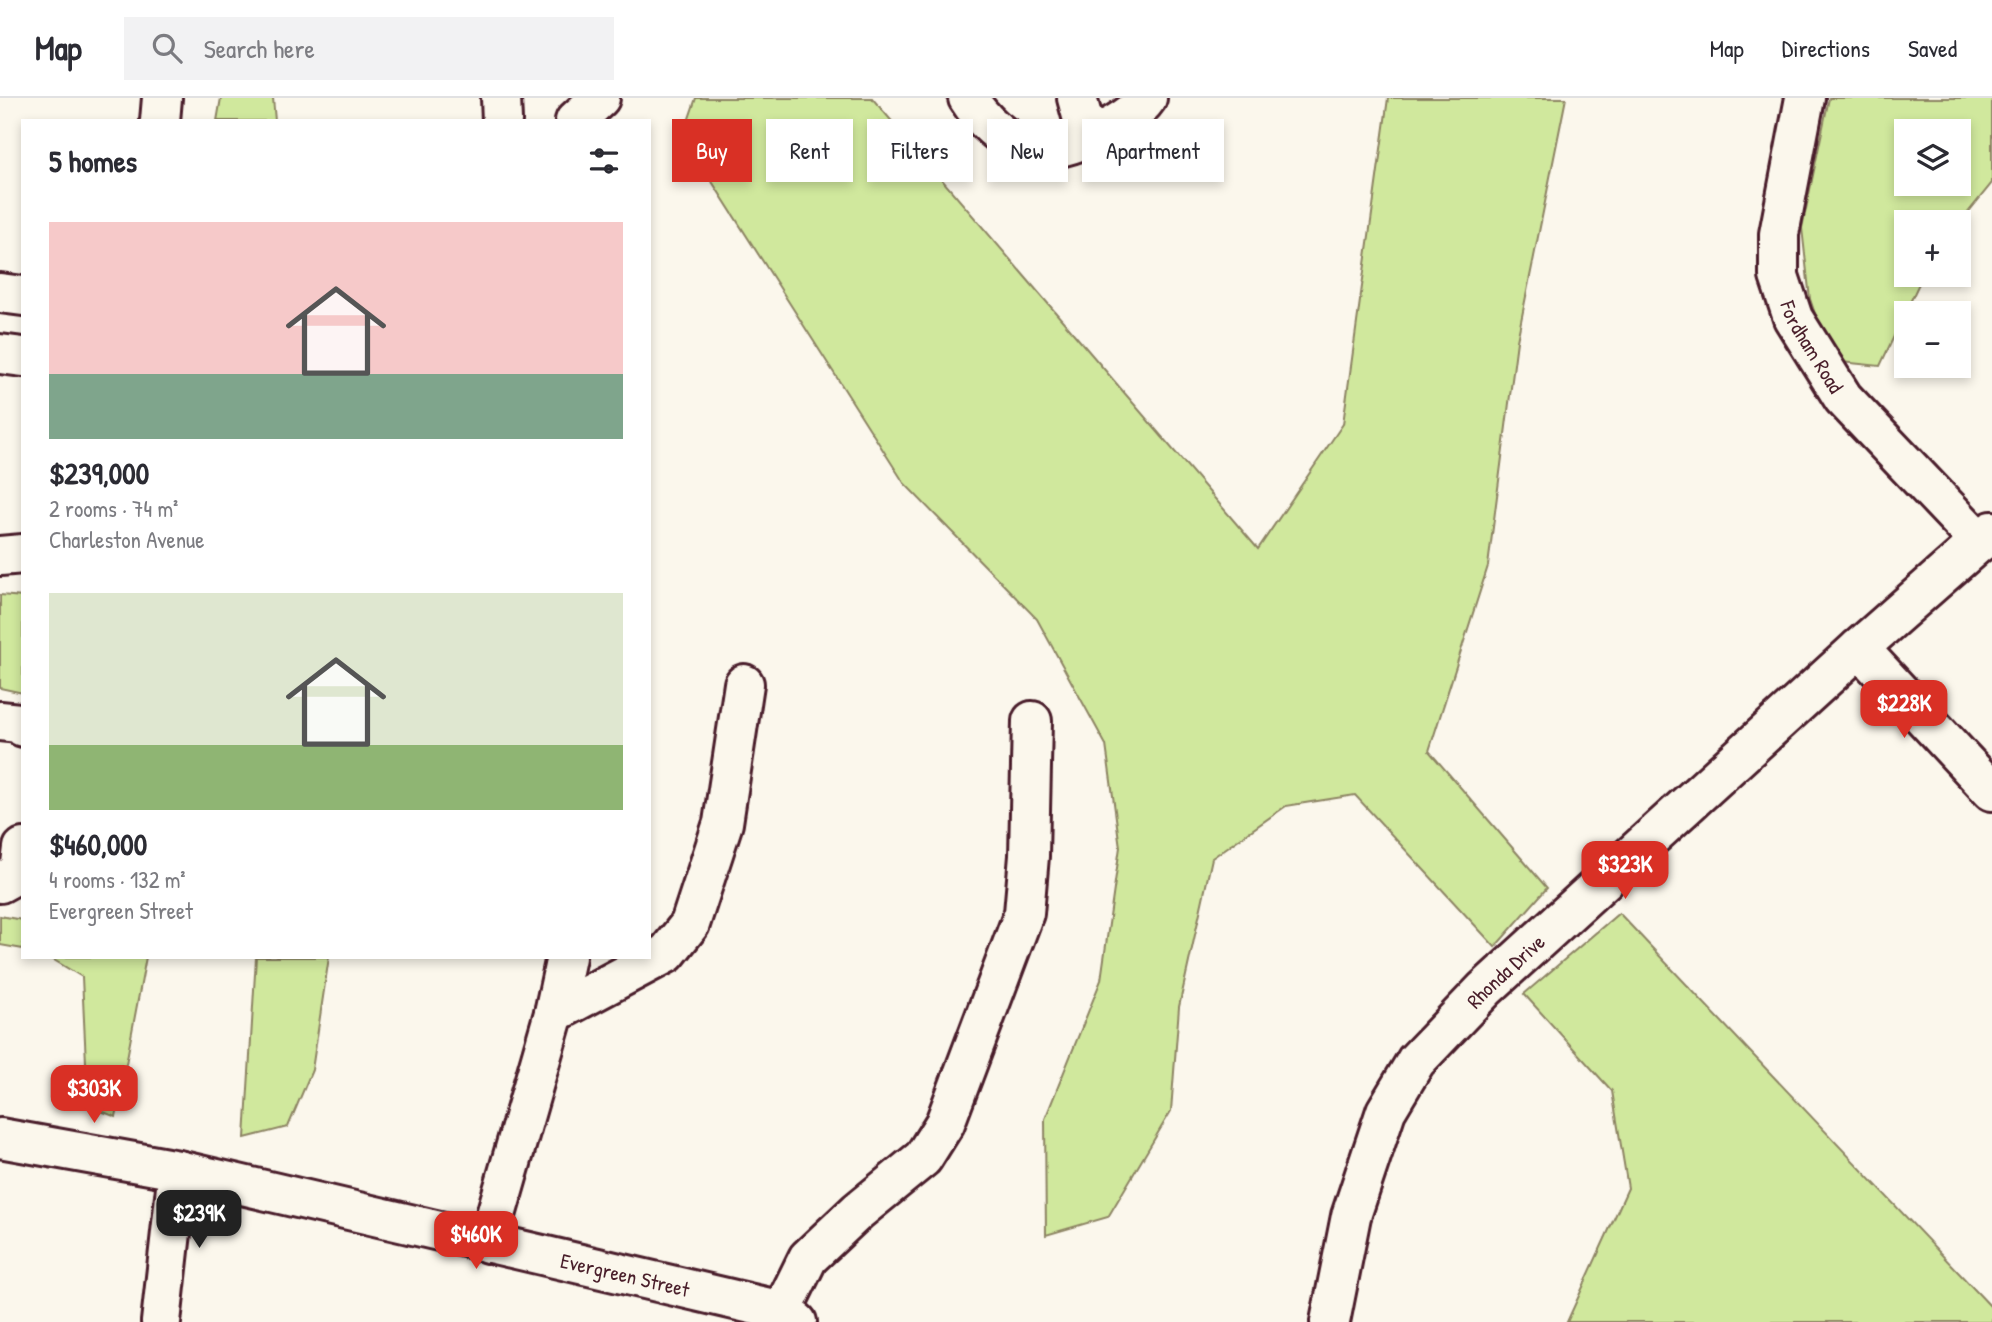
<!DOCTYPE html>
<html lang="en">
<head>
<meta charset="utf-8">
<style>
  body { margin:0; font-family:"Patrick Hand",sans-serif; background:#f2f2f3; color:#2b2b33; height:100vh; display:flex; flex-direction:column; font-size:26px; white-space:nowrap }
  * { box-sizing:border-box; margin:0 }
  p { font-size:23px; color:#7c7c81 }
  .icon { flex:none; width:38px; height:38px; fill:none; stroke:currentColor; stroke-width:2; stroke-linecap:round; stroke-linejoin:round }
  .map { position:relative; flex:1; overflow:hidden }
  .drawer { position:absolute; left:21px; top:21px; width:630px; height:840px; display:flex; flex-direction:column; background:#fff; border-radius:0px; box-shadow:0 4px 10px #0003 }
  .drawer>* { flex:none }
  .guide { position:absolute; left:672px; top:21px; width:665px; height:63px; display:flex; gap:14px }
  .tools { position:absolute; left:1894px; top:21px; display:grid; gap:14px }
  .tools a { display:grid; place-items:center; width:77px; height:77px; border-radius:0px; background:#fff; box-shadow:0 4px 10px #0003; font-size:35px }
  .price { position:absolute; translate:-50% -60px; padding:0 16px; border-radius:14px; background:#d93025; color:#fff; font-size:23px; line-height:46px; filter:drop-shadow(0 2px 4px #0008) }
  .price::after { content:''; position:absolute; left:50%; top:42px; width:21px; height:16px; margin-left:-10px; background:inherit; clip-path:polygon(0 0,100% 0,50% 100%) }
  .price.on { background:#222; color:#fff }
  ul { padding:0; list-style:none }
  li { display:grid; align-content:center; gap:14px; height:371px; padding:0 28px }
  li span { display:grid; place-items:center; height:217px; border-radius:0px; color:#555 }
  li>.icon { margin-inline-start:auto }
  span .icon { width:126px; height:126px; fill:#fffc; stroke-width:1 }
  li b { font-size:30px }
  h2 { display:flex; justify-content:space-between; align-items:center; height:84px; padding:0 28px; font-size:30px }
  .pill { padding:0 24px; border-radius:0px; background:#fff; box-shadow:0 4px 10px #0003; font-size:24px; line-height:63px }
  .pill.on { background:#d93025; color:#fff }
  header { display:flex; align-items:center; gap:42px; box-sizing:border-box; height:98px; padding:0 35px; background:#fff; border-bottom:2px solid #e1e1e2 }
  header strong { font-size:33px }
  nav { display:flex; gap:38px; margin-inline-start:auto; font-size:24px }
  .search { width:490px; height:63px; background:#f2f2f3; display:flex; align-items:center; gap:18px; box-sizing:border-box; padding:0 24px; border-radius:0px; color:#7c7c81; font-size:26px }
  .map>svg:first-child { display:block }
  .green { fill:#d0e89d; stroke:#8d8464; stroke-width:2; fill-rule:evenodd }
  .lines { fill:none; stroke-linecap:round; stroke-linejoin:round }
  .minor-casing { stroke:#4a1f2b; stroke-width:44 }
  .minor { stroke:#fbf7ec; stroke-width:38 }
  .labels { text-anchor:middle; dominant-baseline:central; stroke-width:7; stroke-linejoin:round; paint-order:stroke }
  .street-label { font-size:21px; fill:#4a1f2b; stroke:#fbf7ec }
</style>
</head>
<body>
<header>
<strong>Map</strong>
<div class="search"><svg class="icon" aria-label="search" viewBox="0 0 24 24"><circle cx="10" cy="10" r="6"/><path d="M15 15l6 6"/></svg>Search here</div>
<nav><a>Map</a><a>Directions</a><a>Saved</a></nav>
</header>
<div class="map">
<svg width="1992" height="1224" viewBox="0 0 1992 1224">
  <rect width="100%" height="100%" fill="#fbf7ec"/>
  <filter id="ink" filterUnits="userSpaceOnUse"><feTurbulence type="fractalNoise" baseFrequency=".0143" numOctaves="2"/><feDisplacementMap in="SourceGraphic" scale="14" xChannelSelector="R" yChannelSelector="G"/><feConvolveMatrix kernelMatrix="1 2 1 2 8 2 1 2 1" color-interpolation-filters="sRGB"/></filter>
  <g filter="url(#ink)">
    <!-- green -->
    <g class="green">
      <polygon points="221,0 273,0 275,23 217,23"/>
      <polygon points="696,0 872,0 1258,451 1343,326 1388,0 1566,0 1517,243 1488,468 1429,653 1547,790 1495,849 1355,697 1286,708 1212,760 1179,909 1171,1013 1108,1119 1046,1137 1045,1021 1101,882 1120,749 1106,647 1037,521 904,385 683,38"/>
      <path d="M1829,0H1992V85L1958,127V124H1906V177H1923L1880,268L1831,263L1810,201L1802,130ZM1906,33H1958V86H1906Z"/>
      <polygon points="0,497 23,499 23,595 0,590"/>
      <polygon points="1619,815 1992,1210 1992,1224 1567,1224 1628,1090 1612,993 1524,896"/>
      <polygon points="0,818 23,822 23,851 0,847"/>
      <polygon points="49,859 146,859 116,1019 88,1008 82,879"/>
      <polygon points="256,859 329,859 312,972 288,1029 245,1040"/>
    </g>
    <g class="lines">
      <!-- minor casing -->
      <g class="minor-casing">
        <g id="minor">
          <polyline points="501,0 502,23"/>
          <path d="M968,0C981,21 1002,41 1025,50C1055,60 1130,26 1147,0"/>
          <polyline points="1077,0 1088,40"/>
          <path id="s1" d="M1805,0L1779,136V178L1793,220L1843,300L1980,444"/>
          <polyline points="160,23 162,0"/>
          <polyline points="575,23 600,0"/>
          <polyline points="0,195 23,198"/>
          <polyline points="0,256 23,259"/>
          <polyline points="0,458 23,456"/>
          <polyline points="1859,550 1992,693"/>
          <polyline points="0,623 19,625 23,629"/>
          <polyline points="0,785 20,774 23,750"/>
          <polyline points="554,915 566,859"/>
          <path id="s2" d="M0,1040L178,1072L782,1213L797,1224"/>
          <polyline points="488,1145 554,915 667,855 690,826 723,725 744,586"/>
          <polyline points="782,1213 808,1160 858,1113 923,1060 945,1025 1024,815 1029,758 1032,623"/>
          <polyline points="161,1224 178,1072"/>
          <path id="s3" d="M1330,1224L1351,1118L1386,1013L1416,963L1485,891L1859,550L1992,433"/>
        </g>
      </g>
      <!-- minor -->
      <use href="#minor" class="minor"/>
    </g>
  </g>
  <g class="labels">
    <!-- street labels -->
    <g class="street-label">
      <text stroke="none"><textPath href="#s1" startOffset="259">Fordham Road</textPath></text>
      <text stroke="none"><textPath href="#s3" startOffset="404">Rhonda Drive</textPath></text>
      <text stroke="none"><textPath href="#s2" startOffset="640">Evergreen Street</textPath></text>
    </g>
  </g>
</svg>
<div class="tools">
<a><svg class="icon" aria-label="layers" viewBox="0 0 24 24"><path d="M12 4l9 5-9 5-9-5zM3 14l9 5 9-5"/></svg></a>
<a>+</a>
<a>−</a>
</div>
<b class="price" style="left:1904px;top:642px">$228K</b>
<b class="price" style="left:1625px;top:803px">$323K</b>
<b class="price" style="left:94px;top:1027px">$303K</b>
<b class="price on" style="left:199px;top:1152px">$239K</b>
<b class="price" style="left:476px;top:1173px">$460K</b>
<div class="guide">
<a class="pill on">Buy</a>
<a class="pill">Rent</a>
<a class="pill">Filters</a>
<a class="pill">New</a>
<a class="pill">Apartment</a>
</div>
<section class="drawer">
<h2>5 homes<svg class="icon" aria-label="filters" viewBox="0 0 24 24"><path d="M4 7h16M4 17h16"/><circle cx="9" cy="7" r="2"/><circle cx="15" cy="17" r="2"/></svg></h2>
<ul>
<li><span style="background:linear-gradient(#f6c9c9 70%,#7fa58c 0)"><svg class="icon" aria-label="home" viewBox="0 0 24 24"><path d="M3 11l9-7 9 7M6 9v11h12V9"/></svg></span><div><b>$239,000</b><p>2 rooms · 74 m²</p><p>Charleston Avenue</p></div></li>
<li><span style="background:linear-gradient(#dfe7d0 70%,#8fb573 0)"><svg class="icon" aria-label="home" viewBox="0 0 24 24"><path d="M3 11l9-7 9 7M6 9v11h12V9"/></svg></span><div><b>$460,000</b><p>4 rooms · 132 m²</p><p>Evergreen Street</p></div></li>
</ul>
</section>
</div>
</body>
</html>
